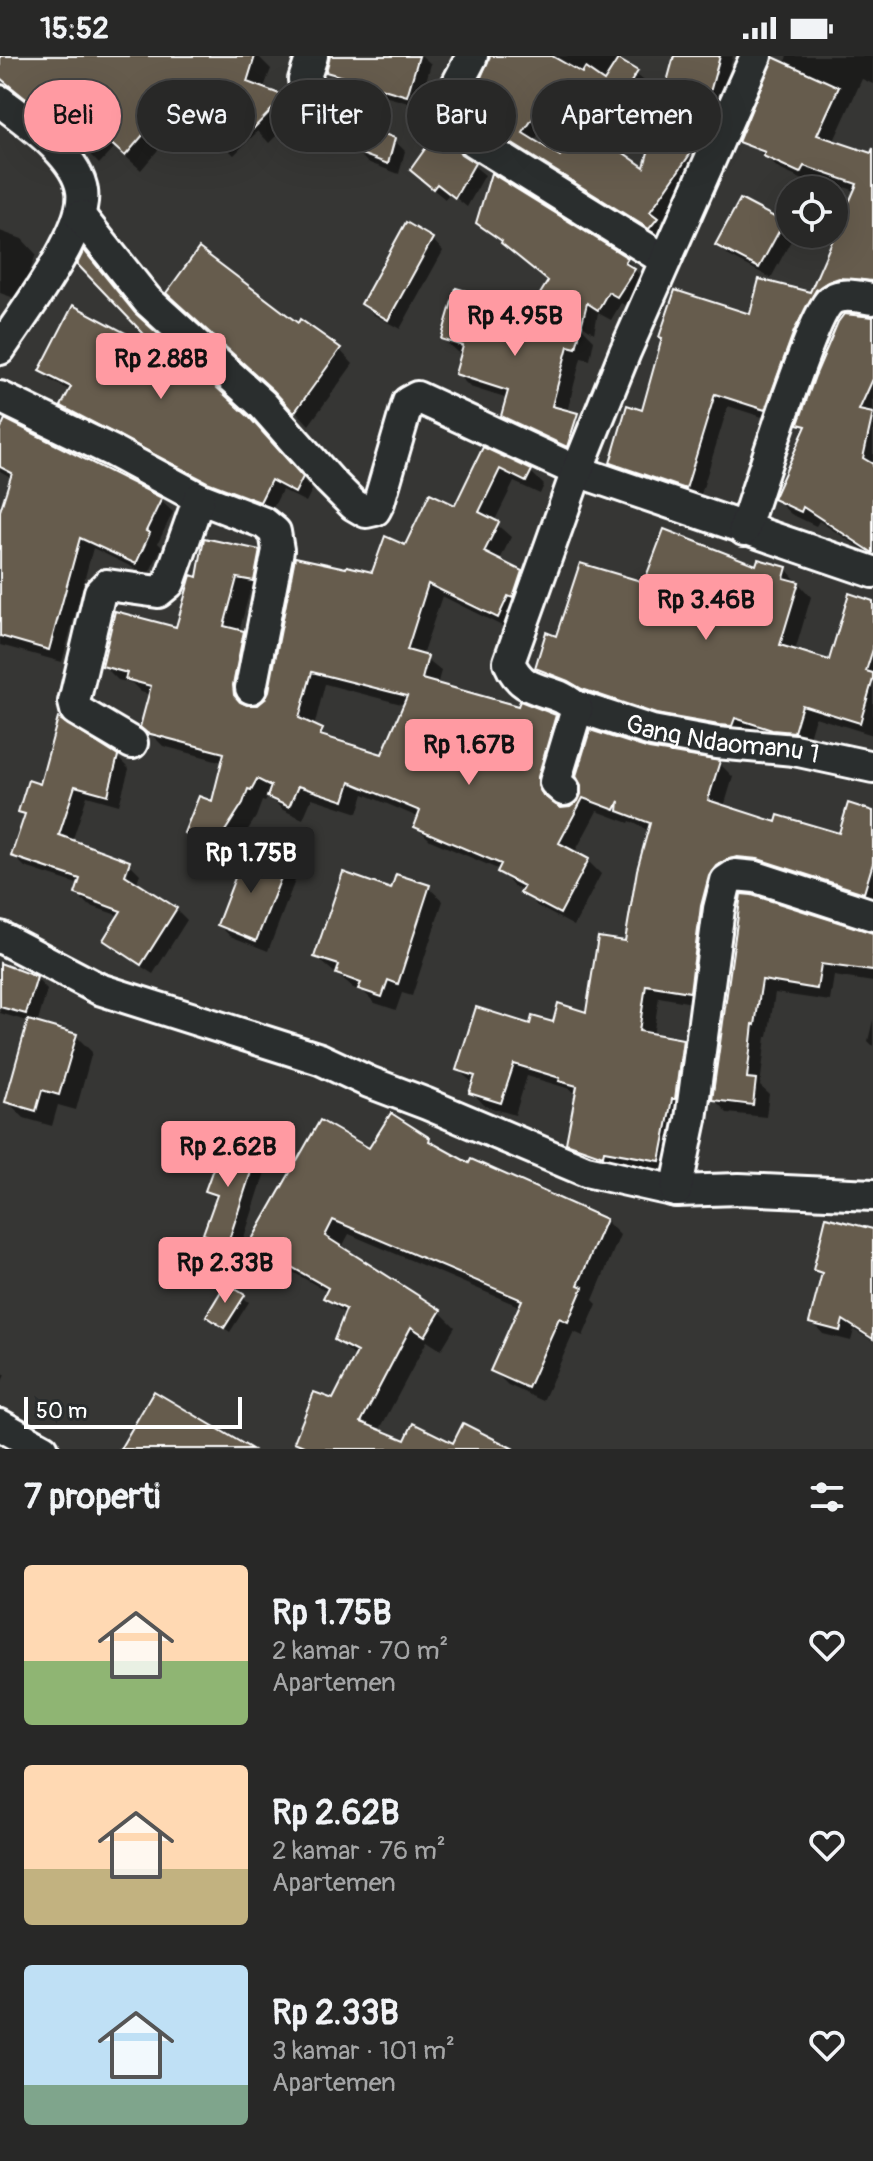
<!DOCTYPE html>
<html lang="id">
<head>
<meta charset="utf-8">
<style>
  body { margin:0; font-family:Pangolin,sans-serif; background:#343433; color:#f1f3f6; height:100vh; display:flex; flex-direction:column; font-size:30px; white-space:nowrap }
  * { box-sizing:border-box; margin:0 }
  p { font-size:26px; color:#a5a6a7 }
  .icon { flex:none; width:44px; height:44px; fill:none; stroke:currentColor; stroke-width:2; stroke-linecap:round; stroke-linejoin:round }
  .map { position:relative; height:1393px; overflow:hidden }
  .details { display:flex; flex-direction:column; background:#282827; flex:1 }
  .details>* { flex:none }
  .hud { position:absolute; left:24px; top:24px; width:826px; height:72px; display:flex; gap:16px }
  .fabs { position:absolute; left:776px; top:120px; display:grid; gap:16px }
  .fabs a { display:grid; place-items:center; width:72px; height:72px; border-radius:50%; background:#282827; box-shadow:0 8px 32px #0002,0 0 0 2px #444; font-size:40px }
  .scale { position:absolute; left:24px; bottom:20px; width:218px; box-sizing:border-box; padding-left:8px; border:4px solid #fff; border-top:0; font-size:22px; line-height:28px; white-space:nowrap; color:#fff; -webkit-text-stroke:6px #2a2d2e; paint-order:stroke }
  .price { position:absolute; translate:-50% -68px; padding:0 18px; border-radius:8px; background:#ff9aa2; color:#111; font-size:26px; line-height:52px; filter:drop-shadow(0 2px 4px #0008) }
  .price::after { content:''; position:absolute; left:50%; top:48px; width:24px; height:18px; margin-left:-12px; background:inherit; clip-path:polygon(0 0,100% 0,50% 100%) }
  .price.current { background:#222; color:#fff }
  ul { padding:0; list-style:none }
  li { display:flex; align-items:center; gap:24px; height:200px; padding:0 24px }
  li span { display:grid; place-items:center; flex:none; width:224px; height:160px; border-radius:8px; color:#555 }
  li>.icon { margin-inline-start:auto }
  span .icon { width:96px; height:96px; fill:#fffc; stroke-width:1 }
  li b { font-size:34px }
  h2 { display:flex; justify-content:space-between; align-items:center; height:96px; padding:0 24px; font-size:34px }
  .pill { padding:0 28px; border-radius:36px; background:#282827; box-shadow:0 8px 32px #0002,0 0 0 2px #444; font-size:28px; line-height:72px }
  .pill.current { background:#ff9aa2; color:#111 }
  .status { display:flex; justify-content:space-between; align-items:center; height:56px; padding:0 40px; background:#282827; direction:ltr }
  .status svg { height:22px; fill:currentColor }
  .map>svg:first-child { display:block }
  .shadow { fill:#0007; fill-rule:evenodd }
  .building { fill:#665c4d; stroke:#fff; stroke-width:2; fill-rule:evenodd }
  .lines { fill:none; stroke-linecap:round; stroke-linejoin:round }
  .minor-casing { stroke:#fff; stroke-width:36 }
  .minor { stroke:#2a2d2e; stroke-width:30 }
  .labels { text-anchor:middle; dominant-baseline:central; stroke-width:8; stroke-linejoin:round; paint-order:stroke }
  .street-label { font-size:26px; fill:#fff; stroke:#2a2d2e }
</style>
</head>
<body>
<div class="status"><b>15:52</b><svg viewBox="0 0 49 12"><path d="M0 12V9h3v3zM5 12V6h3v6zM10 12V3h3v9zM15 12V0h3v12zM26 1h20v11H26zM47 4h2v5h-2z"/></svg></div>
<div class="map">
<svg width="873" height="1393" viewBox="0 0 873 1393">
  <rect width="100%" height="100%" fill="#363634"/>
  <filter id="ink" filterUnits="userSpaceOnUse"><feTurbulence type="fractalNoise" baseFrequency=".0125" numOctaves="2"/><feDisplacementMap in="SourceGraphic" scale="16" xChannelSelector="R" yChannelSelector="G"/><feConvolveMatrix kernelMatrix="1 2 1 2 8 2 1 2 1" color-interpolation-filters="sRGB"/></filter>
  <g filter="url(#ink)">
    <!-- shadow -->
    <g class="shadow">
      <polygon points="0,0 258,0 271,13 263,34 284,42 299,57 269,87 258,75 234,99 190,56 141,114 115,91 99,108 73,81 0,21"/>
      <polygon points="331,0 422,0 431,8 419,50 339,27 328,16"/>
      <polygon points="494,0 618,0 617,4 647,27 611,83 559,49 534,86 561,103 645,114 676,0 733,0 705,102 660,167 667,174 661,182 514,91 489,72"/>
      <polygon points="787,0 873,0 873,28 862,23 833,87 873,99 873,236 842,238 778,366 728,350 699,445 625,420 612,407 644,356 752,260 811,238 856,135 817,122 814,129 779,113 754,91"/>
      <polygon points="394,84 405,95 399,118 367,106 355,94"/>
      <polygon points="463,101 485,119 467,151 450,137 445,143 424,126"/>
      <polygon points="492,120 627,204 645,226 630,252 621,247 611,264 598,257 594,277 555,250 543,238 550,227 478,166"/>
      <polygon points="782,168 794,179 771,222 729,200 718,189"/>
      <polygon points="0,175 22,183 36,198 20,244 0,237"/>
      <polygon points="432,183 443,195 400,273 374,259 363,248"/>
      <polygon points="873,264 873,500 819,465 816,470 791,458 775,443 806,373 800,368"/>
      <polygon points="301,266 340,294 353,308 309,369 282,340"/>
      <polygon points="142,267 260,374 312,434 306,446 282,434 271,456 219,436 74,361 63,350 71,335 52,325 41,315 168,302"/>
      <polygon points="581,271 594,284 590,304 581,302 567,356 577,359 590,372 568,396 578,365 573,365 564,395 517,373 504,360 508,343 470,331 457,318 463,298 457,296 443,283"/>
      <polygon points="0,379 160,444 173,456 158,487 162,491 148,519 93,492 62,606 0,589 0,462 12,422 0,415"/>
      <path d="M484,394L530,415L544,429L540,438L514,426L494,466L511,481L499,506L521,517L535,531L512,575L442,540L422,600L441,615L437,629L555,661L569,675L551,736V748L559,753H569L578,748L583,739L648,695L719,707L733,721L724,751L778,768L840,780L873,757V848L730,823L703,949L659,941L653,980L682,985L696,999L674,1118L582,1100L568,1086L577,1039L570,1033L527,1020L515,1059L485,1050L472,1036L474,1028L458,1014L531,970L554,969L587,958L627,887L651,776L630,765L629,767L597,755L574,798L588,805L601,818L574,870L537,850L524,835L513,830L500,814L430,784L416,770L420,762L364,738L358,757L312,742L303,763L283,754L269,740L265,746L262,745L256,761L230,802L200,790L186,776L213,748L223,706L163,690L143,670L151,639L141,636L132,627L118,624L104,610L177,574L198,523L259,496L273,510L267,538L250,535L239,576L257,591L246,643L247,651H258L267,644L373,519L456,452ZM325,628L405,649L384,701L332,685L314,671Z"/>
      <polygon points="757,511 786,513 811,541 795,595 830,606 873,547 873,679 815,661 807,688 787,686 748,674 745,682 671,670 597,646 550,624 537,611 558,582 645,528"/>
      <path d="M117,701L129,713L119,749L87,740L72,786L129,807L140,818L136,828L176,853L187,864L153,918L117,895L105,884L120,860L88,849L77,838L80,829L25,811L14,800L26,761L20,755L41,730ZM126,810H130L124,829Z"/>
      <polygon points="285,811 296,822 268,895 230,880 219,869"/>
      <polygon points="428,831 443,845 412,940 402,937 396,954 375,947 364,936 353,932 316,901 392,835"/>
      <polygon points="743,840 873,883 873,926 834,920 830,945 775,937 768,981 766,981 760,1030 769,1038 766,1061 727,1057 714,1043"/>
      <polygon points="0,909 36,922 47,934 37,969 76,980 92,996 76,1054 58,1049 52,1070 24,1062 7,1045 30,966 0,957"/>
      <polygon points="873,964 873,990 868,985"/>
      <polygon points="429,1083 437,1091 470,1109 605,1164 620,1179 593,1244 597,1248 583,1280 574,1276 543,1345 508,1329 493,1314 521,1251 349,1178 341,1193 440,1256 455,1271 441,1294 427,1285 379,1375 406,1386 510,1393 303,1393 296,1386 333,1346 357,1302 336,1284 346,1259 325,1242 328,1236 268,1202 253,1187 370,1094"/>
      <polygon points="255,1098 267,1110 239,1197 217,1189 206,1178 217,1144 208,1135"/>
      <polygon points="873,1175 873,1285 854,1274 851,1285 823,1278 812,1266 823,1222 815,1213"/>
      <polygon points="227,1230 249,1246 230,1276 208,1260"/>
      <polygon points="0,1313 5,1319 0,1329"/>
    </g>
    <!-- building -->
    <g class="building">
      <polygon points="0,0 255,0 247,26 285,40 253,73 242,62 218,86 174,43 125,100 99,77 83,95 61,71 0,22"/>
      <polygon points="330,0 419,0 407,40 326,16"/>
      <polygon points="490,0 552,0 582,17 585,12 604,25 618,3 638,15 600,74 548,40 523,77 560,100 582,68 644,111 674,0 720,0 695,91 650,156 658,162 649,173 485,71 476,62 470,47"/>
      <polygon points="773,1 839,31 817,79 871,97 873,92 873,225 839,222 828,226 816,234 794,275 765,354 715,338 686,433 610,407 627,349 642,354 662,282 659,281 675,234 750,258 759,223 810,236 857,128 804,110 800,117 763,100 765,96 738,86"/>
      <polygon points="363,70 395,82 388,108 353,95"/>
      <polygon points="440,72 461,98 475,107 455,142 437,128 433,133 410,114"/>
      <polygon points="491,117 628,202 625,207 635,213 617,241 608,236 598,254 587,247 582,267 540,238 548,225 501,187 502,185 476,167"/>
      <polygon points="740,143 784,166 759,212 715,189"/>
      <polygon points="406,166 433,182 388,264 361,248"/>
      <polygon points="199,192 298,267 300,263 341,292 294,357 274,335 166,237"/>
      <polygon points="84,194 135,257 249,361 303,421 295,437 271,424 260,446 207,426 61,350 71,331 39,315 73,249 161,296 77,208"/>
      <polygon points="456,232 582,269 576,292 568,290 552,350 578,357 567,391 501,360 508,335 455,318 463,290 441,283"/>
      <polygon points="844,258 873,261 873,323 859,354 873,357 863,402 873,408 873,497 803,451 801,456 773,443 806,370 798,368 815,320 838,266"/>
      <polygon points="5,363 162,442 146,475 150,477 136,508 80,482 49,594 0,580 0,455 12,417 0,411 0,374"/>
      <path d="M483,391L532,414L526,426L500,413L479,456L499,466L484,496L522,515L513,542L508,540L498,562L428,528L407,594L428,600L422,623L518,650L520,645L556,659L538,721V730L543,739L561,752L570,751L578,745L581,738V729L576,720L590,674L649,693L720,705L708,744L776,766L778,759L839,777L848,747L873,755V807L864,837L758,803L737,801L726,804L716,810L709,820L701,850L690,936L646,929L639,975L683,983L675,1043H672L660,1105L604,1095L603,1100L566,1087L577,1030L559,1025L560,1022L514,1008L501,1047L469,1037L475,1020L456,1014L476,951L530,968L532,960L553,966L558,947L586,956L598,881L625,885L637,814L650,767L618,755L619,745L615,754L583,742L559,787L589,803L560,858L520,837L524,830L497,816L501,808L414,771L420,755L350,726L344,745L298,730L289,751L267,741L271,730L257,723L251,734L248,733L243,747L216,789L184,777L199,740L212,745L224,697L147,677L140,671L151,630L125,623L127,617L102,610L115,555L176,571L191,519L197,521L204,482L260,494L254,525L237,522L224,570L244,575L233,629L234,639L240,646L247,649H258L265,643L269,635L295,501L346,512L347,510L372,516L385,480L405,489L430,437L455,449ZM312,616L407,640L382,698L320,679L323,673L299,662Z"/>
      <polygon points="664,473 756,509 758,503 787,511 784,522 799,526 780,589 829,604 849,537 873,545 873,593 866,615 873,617 873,623 860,667 802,649 794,676 772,674 735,662 732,670 719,669 656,658 582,633 568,625 535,612 546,576 556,580 580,507 644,526"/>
      <polygon points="58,662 118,700 108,739 75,730 59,779 130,805 125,819 177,852 141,909 103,884 121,855 75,838 80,823 11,800 25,758 18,756 28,724 40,728"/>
      <polygon points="246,793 286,809 256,885 217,869"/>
      <polygon points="343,816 391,833 396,818 430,829 398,928 388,924 382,941 358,933 361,927 336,918 339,909 314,901"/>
      <polygon points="741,838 752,839 873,877 873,915 821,908 817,933 762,924 755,969 753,968 747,1022 756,1023 753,1049 712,1044"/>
      <polygon points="0,907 37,921 26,958 0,951"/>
      <polygon points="28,964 77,978 59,1039 42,1034 36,1055 5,1046"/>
      <polygon points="391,1057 430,1082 429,1085 469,1107 471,1103 606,1163 578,1229 583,1231 568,1266 559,1262 528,1332 490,1315 522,1244 333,1164 325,1180 441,1254 425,1280 411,1271 361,1366 405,1384 413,1367 453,1387 463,1367 514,1393 311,1393 294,1386 314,1336 333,1343 357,1296 334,1284 346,1253 323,1242 328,1232 250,1187 320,1064 369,1092"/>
      <polygon points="223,1085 257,1097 228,1187 203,1178 217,1139 205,1135"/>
      <polygon points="826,1161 873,1173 873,1283 843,1264 840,1275 809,1267 822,1217 813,1214"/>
      <polygon points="226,1227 245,1239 224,1272 206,1260"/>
      <polygon points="154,1335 252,1393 120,1393"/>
    </g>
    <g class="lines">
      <!-- minor casing -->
      <g class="minor-casing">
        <g id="minor">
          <path d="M472,0C453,38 436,52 474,85L665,204"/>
          <polyline points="304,24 312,0"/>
          <path d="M0,45C27,66 77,99 82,135C88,173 22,260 0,293"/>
          <polyline points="80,160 147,244 262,348 330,425 354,449 366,456 375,454 379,446 408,346 417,341 577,415 873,516"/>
          <polyline points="0,341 112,395 199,442 264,467 275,476 278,494 251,632"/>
          <path d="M744,474C756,438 812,259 831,244C843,236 860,241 873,243"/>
          <path id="s1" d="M575,650L652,675L717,687L794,694L873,711"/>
          <polyline points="132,687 76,654 74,646 100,536 107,529 158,536 169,527 199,442"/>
          <path d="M564,734L555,726L577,653C555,628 525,644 509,606L577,415L625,296L756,0"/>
          <polyline points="0,881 99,933 320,1003 369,1026 427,1048 586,1115 676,1135 739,1133 873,1139"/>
          <polyline points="676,1135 691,1063 719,853 726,825 735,819 756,821 873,859"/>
          <polyline points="0,1369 43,1393"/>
        </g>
      </g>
      <!-- minor -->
      <use href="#minor" class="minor"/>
    </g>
  </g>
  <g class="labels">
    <!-- street labels -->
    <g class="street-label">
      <text stroke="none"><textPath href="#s1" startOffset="152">Gang Ndaomanu 1</textPath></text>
    </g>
  </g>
</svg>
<div class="fabs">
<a><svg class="icon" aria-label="locate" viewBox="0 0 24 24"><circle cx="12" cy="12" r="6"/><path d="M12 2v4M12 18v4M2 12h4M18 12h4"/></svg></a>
</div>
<div class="scale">50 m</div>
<b class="price" style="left:515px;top:302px">Rp 4.95B</b>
<b class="price" style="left:161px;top:345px">Rp 2.88B</b>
<b class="price" style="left:706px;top:586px">Rp 3.46B</b>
<b class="price" style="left:469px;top:731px">Rp 1.67B</b>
<b class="price current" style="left:251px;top:839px">Rp 1.75B</b>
<b class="price" style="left:228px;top:1133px">Rp 2.62B</b>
<b class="price" style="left:225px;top:1249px">Rp 2.33B</b>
<div class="hud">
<a class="pill current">Beli</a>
<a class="pill">Sewa</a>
<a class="pill">Filter</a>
<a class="pill">Baru</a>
<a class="pill">Apartemen</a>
</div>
</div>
<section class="details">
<h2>7 properti<svg class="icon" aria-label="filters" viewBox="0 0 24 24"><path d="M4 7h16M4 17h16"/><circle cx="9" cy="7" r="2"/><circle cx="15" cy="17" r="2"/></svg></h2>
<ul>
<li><span style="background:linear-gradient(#ffd9b3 60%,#8fb573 0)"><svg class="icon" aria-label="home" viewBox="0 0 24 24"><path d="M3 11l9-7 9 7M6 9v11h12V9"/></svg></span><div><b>Rp 1.75B</b><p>2 kamar · 70 m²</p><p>Apartemen</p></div><svg class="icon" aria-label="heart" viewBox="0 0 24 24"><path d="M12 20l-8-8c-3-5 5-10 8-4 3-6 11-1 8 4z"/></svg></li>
<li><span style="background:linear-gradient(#ffd9b3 65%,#c2b280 0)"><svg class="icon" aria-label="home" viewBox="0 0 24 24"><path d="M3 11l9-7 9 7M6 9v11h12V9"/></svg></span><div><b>Rp 2.62B</b><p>2 kamar · 76 m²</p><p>Apartemen</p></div><svg class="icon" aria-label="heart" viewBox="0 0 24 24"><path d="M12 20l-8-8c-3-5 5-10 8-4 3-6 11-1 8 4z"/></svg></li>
<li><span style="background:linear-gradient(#bfe0f5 75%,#7fa58c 0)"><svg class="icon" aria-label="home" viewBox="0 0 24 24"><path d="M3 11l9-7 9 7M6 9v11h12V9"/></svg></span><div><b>Rp 2.33B</b><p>3 kamar · 101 m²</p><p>Apartemen</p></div><svg class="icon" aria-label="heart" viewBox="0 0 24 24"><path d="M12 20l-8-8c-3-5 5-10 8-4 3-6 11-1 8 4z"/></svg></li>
</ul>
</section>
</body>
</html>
